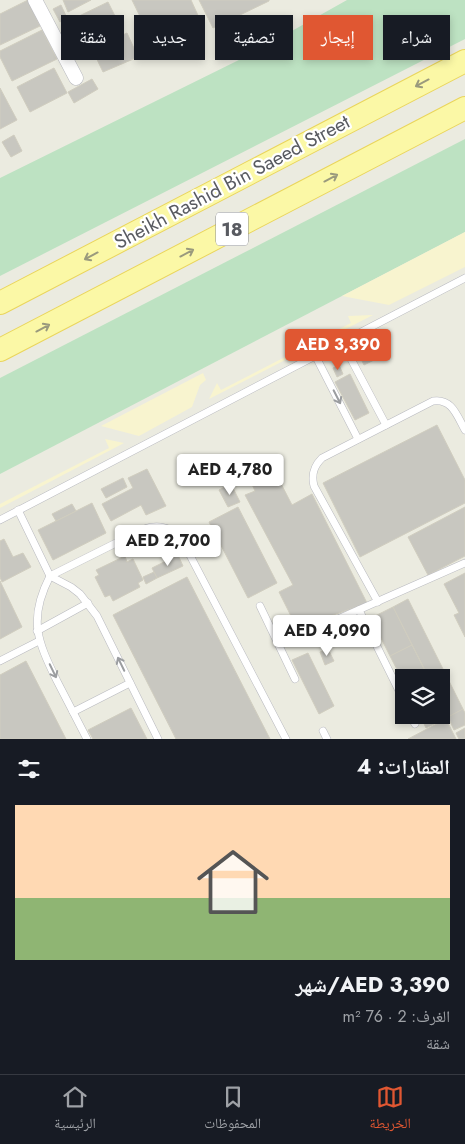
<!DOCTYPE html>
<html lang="ar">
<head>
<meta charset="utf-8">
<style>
  body { margin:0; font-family:Jost,"Noto Naskh Arabic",sans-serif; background:#242831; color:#f1f3f6; direction:rtl; height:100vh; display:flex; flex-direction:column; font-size:19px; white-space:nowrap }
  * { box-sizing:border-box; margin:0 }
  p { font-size:16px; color:#9ea1a6 }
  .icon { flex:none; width:28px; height:28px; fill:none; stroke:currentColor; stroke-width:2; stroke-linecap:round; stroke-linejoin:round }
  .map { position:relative; height:739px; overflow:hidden; direction:ltr }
  .drawer { display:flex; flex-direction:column; background:#171b24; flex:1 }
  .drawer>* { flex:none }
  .hud { position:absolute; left:15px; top:15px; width:435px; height:45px; direction:rtl; display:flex; gap:10px }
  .controls { position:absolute; left:395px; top:669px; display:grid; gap:10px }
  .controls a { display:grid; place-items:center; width:55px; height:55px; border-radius:0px; background:#171b24; box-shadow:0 2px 8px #0003; font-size:25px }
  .price { position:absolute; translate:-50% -42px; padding:0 11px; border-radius:5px; background:#fff; color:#222; font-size:16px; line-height:32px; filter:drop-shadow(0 1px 2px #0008) }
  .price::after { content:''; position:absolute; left:50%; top:30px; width:15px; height:11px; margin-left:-8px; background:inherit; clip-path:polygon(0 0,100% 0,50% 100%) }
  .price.on { background:#e05732; color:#fff }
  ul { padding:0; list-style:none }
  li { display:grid; align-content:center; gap:10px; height:265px; padding:0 15px }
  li+li { border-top:1px solid #363941 }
  li span { display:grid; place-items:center; height:155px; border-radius:0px; color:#555 }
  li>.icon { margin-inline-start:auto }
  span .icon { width:90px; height:90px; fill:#fffc; stroke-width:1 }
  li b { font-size:21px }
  h2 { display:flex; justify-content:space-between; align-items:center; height:60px; padding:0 15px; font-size:21px }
  .chip { padding:0 18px; border-radius:0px; background:#171b24; box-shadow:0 2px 8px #0003; font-size:18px; line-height:45px }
  .chip.on { background:#e05732; color:#fff }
  .dock { display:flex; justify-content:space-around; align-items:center; height:70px; border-top:1px solid #363941; background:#171b24; font-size:14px; color:#9ea1a6 }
  .dock a { display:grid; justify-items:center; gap:2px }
  .dock .on { color:#e05732 }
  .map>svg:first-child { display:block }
  .green { fill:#bde2c2 }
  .sand { fill:#f8f4cf }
  .building { fill:#c8c7c0; stroke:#d0cdbf }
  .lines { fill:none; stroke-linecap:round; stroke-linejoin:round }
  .lane-casing { stroke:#b8b9bf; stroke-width:8 }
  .street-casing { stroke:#b8b9bf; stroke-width:15 }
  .primary-casing { stroke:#ead55b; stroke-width:24 }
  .lane { stroke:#fff; stroke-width:7 }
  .street { stroke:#fff; stroke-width:14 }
  .primary { stroke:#fbf8a6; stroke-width:22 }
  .oneway { stroke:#9a9a7d }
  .oneway2 { stroke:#9b9da0 }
  .labels { text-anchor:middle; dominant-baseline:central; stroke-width:4.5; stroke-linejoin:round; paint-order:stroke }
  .shield { fill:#fff; stroke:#8b8c90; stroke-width:1 }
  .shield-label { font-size:19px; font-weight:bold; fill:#595b61 }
  .street-label { font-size:20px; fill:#595b61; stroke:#fff }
</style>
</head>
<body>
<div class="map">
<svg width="465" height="739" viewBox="0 0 465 739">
  <rect width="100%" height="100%" fill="#ebebe0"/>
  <!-- green -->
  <g class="green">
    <polygon points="347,0 465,0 465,39 0,276 0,178 249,55"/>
    <polygon points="465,139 465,232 0,474 0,378"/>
  </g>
  <!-- sand -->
  <g class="sand">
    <polygon points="465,232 465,267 389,305 342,296"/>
    <polygon points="373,315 209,399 217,383 221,390 351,323 348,316"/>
    <polygon points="203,373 206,380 200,385 192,407 139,436 101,426"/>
    <polygon points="105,439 124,443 0,508 0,504 109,448"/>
  </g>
  <!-- building -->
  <g class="building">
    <polygon points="28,0 40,26 0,45 0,14"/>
    <polygon points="63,0 91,0 68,12"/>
    <polygon points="132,0 191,0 201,22 154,45"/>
    <polygon points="199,0 269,0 269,1 213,28"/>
    <polygon points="108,2 120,26 85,43 73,19"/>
    <polygon points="61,5 67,18 60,22 53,9"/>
    <polygon points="42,30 57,59 12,81 0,57 0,51"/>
    <polygon points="127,33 138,57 103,72 92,49"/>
    <polygon points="77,37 83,50 77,53 71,41"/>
    <polygon points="54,68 67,93 30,112 17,87"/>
    <polygon points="92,79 98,89 74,103 68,92"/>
    <polygon points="0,88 17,120 0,129"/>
    <polygon points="14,135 22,151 11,157 2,142"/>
    <polygon points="381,344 386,354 364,365 359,355"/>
    <polygon points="339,365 343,374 337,377 333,368"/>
    <polygon points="350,374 369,413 355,420 335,382"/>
    <polygon points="437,425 465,480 465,503 360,557 323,483"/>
    <polygon points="147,469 166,506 146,515 141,505 111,521 102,504 133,488 128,478"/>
    <polygon points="275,472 292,505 312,494 367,603 297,628 279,592 293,585 245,495 255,491 251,482"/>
    <polygon points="123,478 127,487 106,498 101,489"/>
    <polygon points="231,484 240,502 228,507 219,490"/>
    <polygon points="92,503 106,533 53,560 38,530"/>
    <polygon points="72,504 76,511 56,521 52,514"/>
    <polygon points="238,507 277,583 248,598 209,522"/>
    <polygon points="465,507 465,556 428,575 408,537"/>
    <polygon points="4,539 13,557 23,553 31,567 2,582 0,577 0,541"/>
    <polygon points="178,555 183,566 157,578 152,568"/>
    <polygon points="125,556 127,562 133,559 143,580 138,583 140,587 113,601 110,595 105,597 95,577 99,575 96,570"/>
    <polygon points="154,572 157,578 146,584 143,577"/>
    <polygon points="465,573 465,637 454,615 459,613 444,584"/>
    <polygon points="187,577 270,739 176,739 113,615"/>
    <polygon points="0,581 22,627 0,639"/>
    <polygon points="408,599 463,709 448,717 441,704 441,678 429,678 393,607"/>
    <polygon points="393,607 412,645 390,656 371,618"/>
    <polygon points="412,645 427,675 423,678 404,678 404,683 390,656"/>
    <polygon points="328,649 334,661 325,665 320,652"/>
    <polygon points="308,653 334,706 319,714 292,660"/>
    <polygon points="26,661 66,739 0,739 0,675"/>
    <polygon points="441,704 448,717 426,728 420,715 441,715"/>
    <polygon points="131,708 147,739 93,739 88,730"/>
    <polygon points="463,709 465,713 465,725 454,730 448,717"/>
    <polygon points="446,719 456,739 408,739"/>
    <polygon points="465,728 465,739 459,739 456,733"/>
  </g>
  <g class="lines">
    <!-- lane casing -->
    <g class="lane-casing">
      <g id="lane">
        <polyline points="342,342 386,425"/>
        <polyline points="315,355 358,439"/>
        <polyline points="18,510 50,576 71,587 80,594 97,616 158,739"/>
        <polyline points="0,520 465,278"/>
        <path d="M378,602L314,486C311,474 314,466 322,458L433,401C452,398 457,416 465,430"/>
        <polyline points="260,606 295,679"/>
        <polyline points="359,610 404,701"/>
        <polyline points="37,631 88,603"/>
        <polyline points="279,645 465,563"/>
        <polyline points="0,661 39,641"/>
        <polyline points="73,712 130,683"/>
        <polyline points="410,715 415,724"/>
        <polyline points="323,731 327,739"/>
        <path d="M87,739C77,720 67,700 57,681C37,640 28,619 50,576L144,529C159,524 172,528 182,540L286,739"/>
      </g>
    </g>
    <!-- street casing -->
    <g class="street-casing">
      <polyline id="street" points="35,0 76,78"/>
    </g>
    <!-- primary casing -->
    <g class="primary-casing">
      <g id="primary">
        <polyline points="0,303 465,61"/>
        <polyline points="0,350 465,108"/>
      </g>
    </g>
    <!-- lane -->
    <use href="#lane" class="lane"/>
    <!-- street -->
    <use href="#street" class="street"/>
    <!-- primary -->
    <use href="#primary" class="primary"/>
  </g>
  <!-- one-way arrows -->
  <defs><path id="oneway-shaft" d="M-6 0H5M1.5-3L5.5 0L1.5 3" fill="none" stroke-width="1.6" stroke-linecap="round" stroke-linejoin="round" transform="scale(1.25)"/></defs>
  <g class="oneway">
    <use href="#oneway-shaft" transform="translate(422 83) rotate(152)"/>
    <use href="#oneway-shaft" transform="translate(331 178) rotate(-28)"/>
    <use href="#oneway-shaft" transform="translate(187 253) rotate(-28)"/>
    <use href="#oneway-shaft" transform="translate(91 256) rotate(152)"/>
    <use href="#oneway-shaft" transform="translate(43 328) rotate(-28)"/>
  </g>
  <g class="oneway2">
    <use href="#oneway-shaft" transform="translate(337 397) rotate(63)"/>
    <use href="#oneway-shaft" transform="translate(121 664) rotate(-116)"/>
    <use href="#oneway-shaft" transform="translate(53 671) rotate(64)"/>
  </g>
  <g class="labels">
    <!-- shield labels -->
    <rect class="shield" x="216" y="212.5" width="32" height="33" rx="4"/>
    <g class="shield-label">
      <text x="232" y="229">18</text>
    </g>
    <!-- street labels -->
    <g class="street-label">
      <text transform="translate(232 182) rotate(-28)">Sheikh Rashid Bin Saeed Street</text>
    </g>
  </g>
</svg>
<div class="controls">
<a><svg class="icon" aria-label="layers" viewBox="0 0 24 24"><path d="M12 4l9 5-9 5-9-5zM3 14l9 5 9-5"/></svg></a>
</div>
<b class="price on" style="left:338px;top:371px">AED 3,390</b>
<b class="price" style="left:230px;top:496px">AED 4,780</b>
<b class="price" style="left:168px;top:567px">AED 2,700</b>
<b class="price" style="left:327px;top:657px">AED 4,090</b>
<div class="hud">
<a class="chip">شراء</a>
<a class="chip on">إيجار</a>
<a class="chip">تصفية</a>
<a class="chip">جديد</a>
<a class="chip">شقة</a>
</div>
</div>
<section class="drawer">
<h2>العقارات: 4<svg class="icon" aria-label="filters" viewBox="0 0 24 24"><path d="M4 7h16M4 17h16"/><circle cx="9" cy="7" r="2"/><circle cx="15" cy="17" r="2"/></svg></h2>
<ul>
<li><span style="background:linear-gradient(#ffd9b3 60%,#8fb573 0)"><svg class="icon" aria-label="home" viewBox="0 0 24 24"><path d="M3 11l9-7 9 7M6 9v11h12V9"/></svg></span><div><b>AED 3,390/شهر</b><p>الغرف: 2 · 76 m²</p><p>شقة</p></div></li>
</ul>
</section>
<nav class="dock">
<a class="on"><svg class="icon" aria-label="map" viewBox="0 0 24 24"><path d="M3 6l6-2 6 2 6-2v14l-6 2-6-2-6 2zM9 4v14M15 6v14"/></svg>الخريطة</a>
<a><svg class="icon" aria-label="saved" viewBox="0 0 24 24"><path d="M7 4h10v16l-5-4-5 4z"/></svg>المحفوظات</a>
<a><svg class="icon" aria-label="home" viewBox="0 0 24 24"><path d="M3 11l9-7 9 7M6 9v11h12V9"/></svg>الرئيسية</a>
</nav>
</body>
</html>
